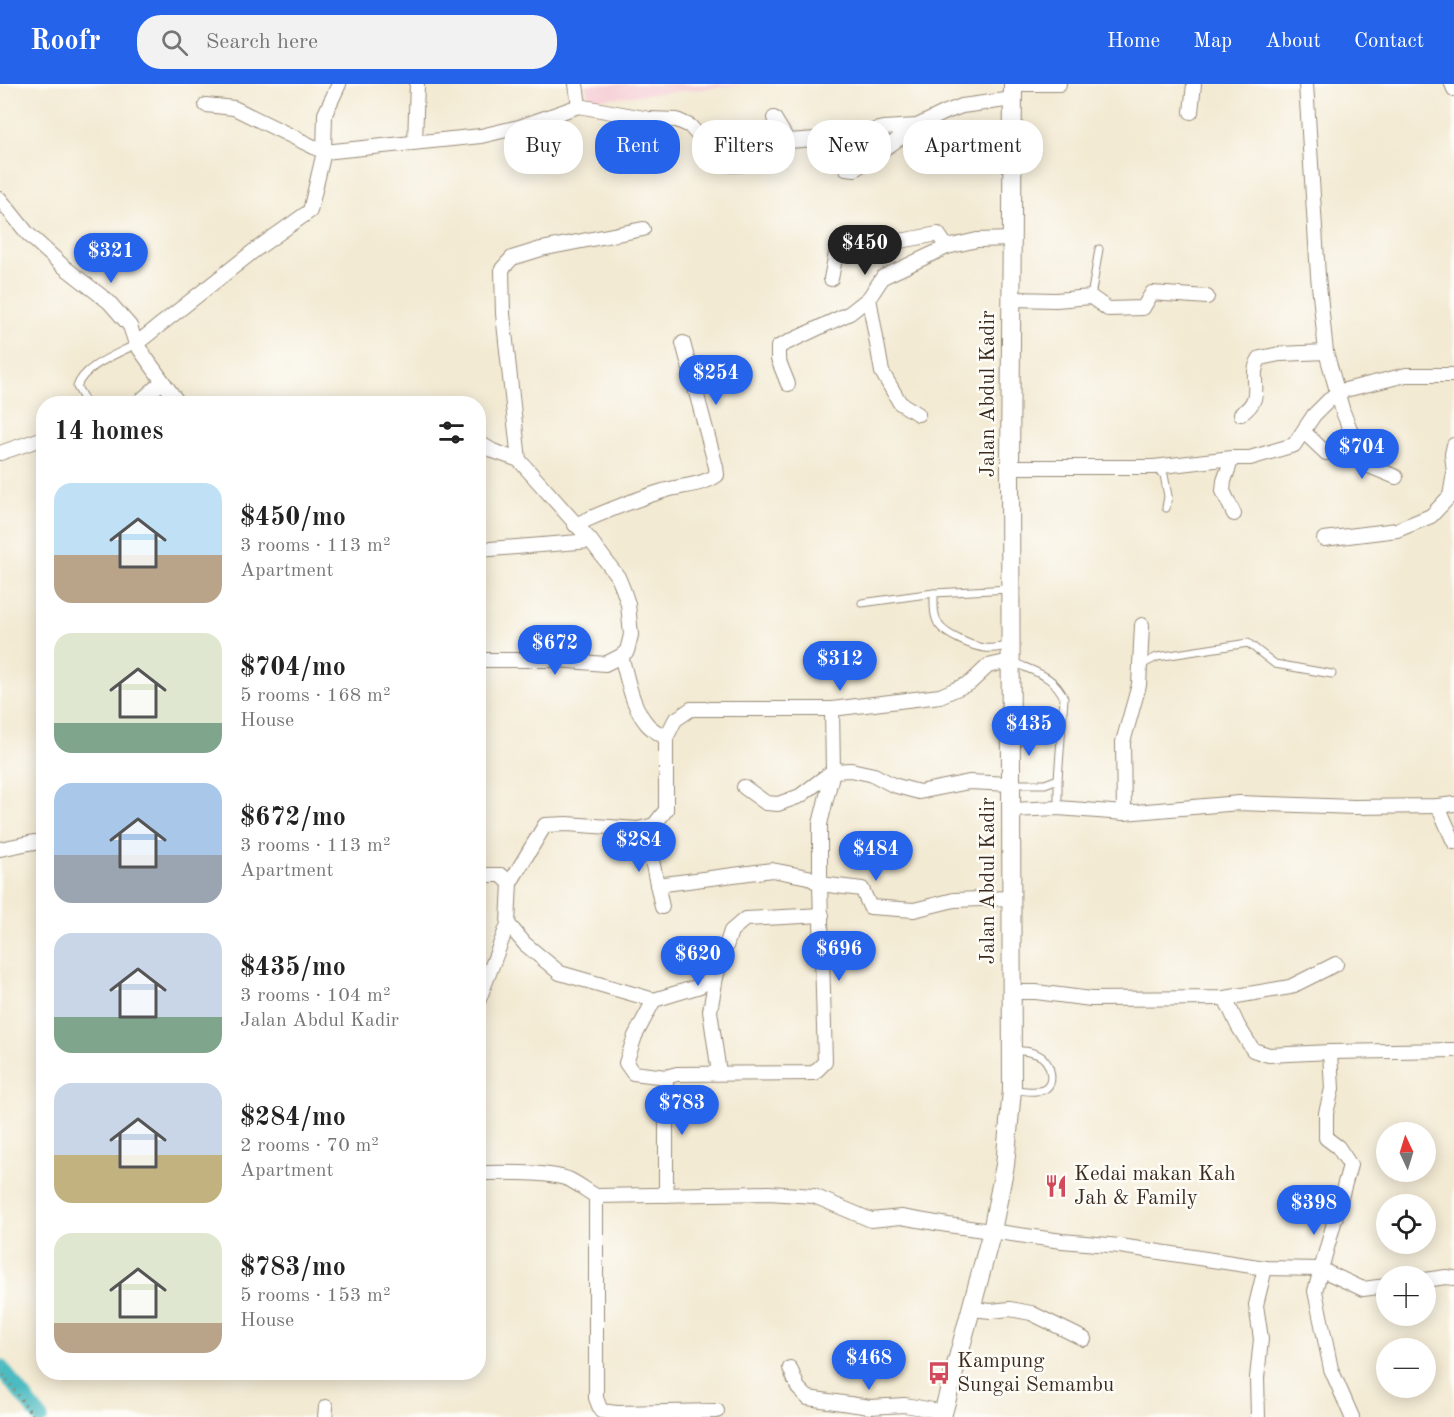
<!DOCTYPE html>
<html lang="en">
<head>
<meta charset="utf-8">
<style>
  body { margin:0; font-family:"Old Standard TT",serif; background:#f2f2f2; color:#222; height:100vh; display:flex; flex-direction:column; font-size:22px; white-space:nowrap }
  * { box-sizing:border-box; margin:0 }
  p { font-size:20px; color:#767676 }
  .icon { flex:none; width:33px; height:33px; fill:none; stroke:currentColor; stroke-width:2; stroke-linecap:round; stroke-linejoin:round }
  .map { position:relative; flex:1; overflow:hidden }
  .drawer { position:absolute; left:36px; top:312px; width:450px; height:984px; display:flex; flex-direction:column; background:#fff; border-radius:24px; box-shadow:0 3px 15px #0003 }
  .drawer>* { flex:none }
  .top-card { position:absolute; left:504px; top:36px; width:570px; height:54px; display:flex; gap:12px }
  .needle { width:39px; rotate:356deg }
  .fabs { position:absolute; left:1376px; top:1038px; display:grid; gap:12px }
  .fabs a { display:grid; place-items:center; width:60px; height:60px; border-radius:50%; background:#fff; box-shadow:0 3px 15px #0003; font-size:30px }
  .price { position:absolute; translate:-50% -51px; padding:0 14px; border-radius:21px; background:#2563eb; color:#fff; font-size:20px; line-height:39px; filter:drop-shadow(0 2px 3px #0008) }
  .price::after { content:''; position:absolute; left:50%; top:36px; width:18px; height:14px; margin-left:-9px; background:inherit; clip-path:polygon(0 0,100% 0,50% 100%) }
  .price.current { background:#222; color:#fff }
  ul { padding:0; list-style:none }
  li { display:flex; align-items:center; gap:18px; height:150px; padding:0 18px }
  li span { display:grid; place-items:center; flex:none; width:168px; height:120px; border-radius:18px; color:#555 }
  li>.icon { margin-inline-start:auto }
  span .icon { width:72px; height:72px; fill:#fffc; stroke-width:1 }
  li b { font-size:26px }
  h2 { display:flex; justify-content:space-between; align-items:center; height:72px; padding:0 18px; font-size:26px }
  .tag { padding:0 21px; border-radius:24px; background:#fff; box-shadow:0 3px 15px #0003; font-size:21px; line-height:54px }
  .tag.current { background:#2563eb; color:#fff }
  header { display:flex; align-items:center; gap:36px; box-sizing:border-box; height:84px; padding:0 30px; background:#2563eb; color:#fff }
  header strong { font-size:28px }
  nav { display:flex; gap:33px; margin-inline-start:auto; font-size:21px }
  .search { width:420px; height:54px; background:#f2f2f2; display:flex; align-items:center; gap:15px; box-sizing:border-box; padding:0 21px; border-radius:24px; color:#767676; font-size:22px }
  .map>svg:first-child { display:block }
  .built { fill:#f6cfd7 }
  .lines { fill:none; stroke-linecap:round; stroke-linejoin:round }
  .canal { stroke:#4cbbc1; stroke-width:16 }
  .service-casing { stroke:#978a78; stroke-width:9 }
  .minor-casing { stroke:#978a78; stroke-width:16 }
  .secondary-casing { stroke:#978a78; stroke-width:20 }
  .path { stroke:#978a78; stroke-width:3; stroke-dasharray:1.5 4.5; stroke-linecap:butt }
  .service { stroke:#fff; stroke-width:7 }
  .minor { stroke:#fff; stroke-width:14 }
  .secondary { stroke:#fff; stroke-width:18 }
  .labels { text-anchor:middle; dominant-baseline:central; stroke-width:5; stroke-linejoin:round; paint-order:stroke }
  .street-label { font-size:21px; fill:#3b2a1e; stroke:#fdfcf7 }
  .poi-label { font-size:21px; fill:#3b2a1e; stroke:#fdfcf7; text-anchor:start }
</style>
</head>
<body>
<header>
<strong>Roofr</strong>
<div class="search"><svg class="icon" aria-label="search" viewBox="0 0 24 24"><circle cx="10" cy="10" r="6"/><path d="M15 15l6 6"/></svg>Search here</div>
<nav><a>Home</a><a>Map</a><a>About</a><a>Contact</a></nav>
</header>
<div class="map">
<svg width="1454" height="1333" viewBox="0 0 1454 1333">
  <rect width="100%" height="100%" fill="#fdfcf7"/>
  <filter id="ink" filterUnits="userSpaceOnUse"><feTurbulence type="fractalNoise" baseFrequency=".0167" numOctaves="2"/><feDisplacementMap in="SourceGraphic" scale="12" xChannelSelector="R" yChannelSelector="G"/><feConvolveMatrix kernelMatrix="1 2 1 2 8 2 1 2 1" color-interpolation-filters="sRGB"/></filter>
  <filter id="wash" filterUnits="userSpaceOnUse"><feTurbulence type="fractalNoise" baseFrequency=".008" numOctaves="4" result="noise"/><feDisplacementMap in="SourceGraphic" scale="24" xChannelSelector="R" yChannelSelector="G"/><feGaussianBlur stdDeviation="1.35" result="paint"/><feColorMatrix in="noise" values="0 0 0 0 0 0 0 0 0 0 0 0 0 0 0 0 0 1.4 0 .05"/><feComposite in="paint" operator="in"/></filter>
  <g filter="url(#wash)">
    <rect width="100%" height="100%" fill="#f3ead3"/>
    <!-- built -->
    <polygon class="built" points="585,0 751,0 589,16"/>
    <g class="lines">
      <!-- canal -->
      <polyline class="canal" points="0,1283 40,1333"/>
    </g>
  </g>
  <g filter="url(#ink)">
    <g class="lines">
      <!-- service casing -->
      <g class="service-casing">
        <g id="service">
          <polyline points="1091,213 1099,165"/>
          <path d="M87,320L77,303C83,282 118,270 136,260"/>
          <polyline points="1156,385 1164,391 1168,412 1166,424"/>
          <path d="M934,509C934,520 933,532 939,541C946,551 973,563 985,564C992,565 1001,563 1008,562"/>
          <polyline points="862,519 934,509 1010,505"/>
          <polyline points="1141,581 1157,573 1248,559 1275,580 1332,590"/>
          <polyline points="1058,695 1058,724"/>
          <path d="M1012,700H1045L1058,695L1064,614C1054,591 1034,588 1013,578"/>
          <path d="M1014,1006C1023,1006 1034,1009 1043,1006C1056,1000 1051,981 1042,973C1034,967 1023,967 1014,966"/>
        </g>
      </g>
      <!-- minor casing -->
      <g class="minor-casing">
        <g id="minor">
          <polyline points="576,0 579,22"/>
          <polyline points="1013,0 1059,0"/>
          <polyline points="1452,0 1454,5"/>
          <polyline points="206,21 234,24 324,68 481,52 519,43 579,22 649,35 677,36 690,42 720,76 726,80 734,81 770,78 783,69 788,57 774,34"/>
          <polyline points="1191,28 1194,0"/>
          <polyline points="845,53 842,72 846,84 855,85 916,43"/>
          <polyline points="788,57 845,53 883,44 917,42 946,28 962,22 1013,15"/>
          <polyline points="415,58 417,0"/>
          <polyline points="0,115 28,150 63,182 109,218 130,242 136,260 179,320"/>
          <polyline points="831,195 836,169 938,150 947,163"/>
          <polyline points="1012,215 1056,216 1091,213 1108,225 1143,224 1152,209 1207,213"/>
          <polyline points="136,260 255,166 310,127 324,68 325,30 339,0"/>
          <polyline points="788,300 778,275 778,263 850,229 869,214"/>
          <polyline points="137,320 162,298"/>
          <polyline points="918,330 900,319 882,288 869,214 883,193 947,163 977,156 1012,155"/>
          <path d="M1241,330C1268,312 1246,295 1260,274L1280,270L1326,268"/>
          <polyline points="1304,348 1326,369 1343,369 1349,364 1352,350 1343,328 1326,268 1318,192 1306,0"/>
          <polyline points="478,358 493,367 519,376 591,457 618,493 623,505 628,520 631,551 627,567 621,572 605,580 558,576 478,576"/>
          <polyline points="1454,361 1452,370 1454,389"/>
          <polyline points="1349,364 1369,382 1396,393"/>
          <polyline points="0,369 44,354"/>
          <polyline points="1232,374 1224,397 1223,407 1234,430"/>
          <polyline points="519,376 503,230 502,185 512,174 541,165 643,145"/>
          <polyline points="1010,383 1154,383 1232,374 1250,374 1294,361 1314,331 1337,308 1406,291 1454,291"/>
          <path d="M575,441C604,428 633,416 663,407C681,401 702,402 717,391L716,383L683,259"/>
          <polyline points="1324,455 1397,446 1431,432 1450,412 1454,389"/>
          <polyline points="478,466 591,457"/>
          <path d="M621,572C628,595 631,621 647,640C652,646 660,650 666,654"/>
          <polyline points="832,625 833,687 820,740 820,800 862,805 870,823 914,826 954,816 1010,814"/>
          <polyline points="744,703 766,719 778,720 800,712 833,687 851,686 874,691 893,701 919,708 969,698 1011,700"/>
          <polyline points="1438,722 1454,758"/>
          <polyline points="1011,726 1058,724 1124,729 1239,719 1354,723 1438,722 1454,720"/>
          <polyline points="1124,729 1123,658 1139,601 1142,541"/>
          <polyline points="638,745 648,758 662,823"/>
          <polyline points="0,765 34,758 44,761"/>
          <polyline points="478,791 501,791 510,799"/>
          <polyline points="657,801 772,786 808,793 820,800 825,978 814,989 677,990 666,993 633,989 626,979 635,952 654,916 700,902 716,893"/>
          <polyline points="508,840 525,860 560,889 654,916"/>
          <polyline points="1011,908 1036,908 1091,915 1225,914 1290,903 1336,880"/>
          <polyline points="1225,914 1238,942 1253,966 1269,971 1330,968 1454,966"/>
          <polyline points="478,918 508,840 510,799 545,741 567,740 638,745 654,741 666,726 666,654 675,636 691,625 832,625 940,612 970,599 988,582 1010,577"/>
          <polyline points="1330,968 1332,1005 1326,1029 1326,1054 1338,1063 1350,1081 1315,1207 1331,1285 1352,1333"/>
          <polyline points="719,989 710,927 716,893 731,847 745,835 822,831"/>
          <path d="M478,1089C501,1089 554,1087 572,1097C580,1101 587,1107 596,1112L769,1109L814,1112L871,1136L901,1133L948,1141L1062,1157L1120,1162L1265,1184L1320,1185L1363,1205L1386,1202"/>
          <polyline points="666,1111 666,993"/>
          <polyline points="596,1112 596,1314 601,1327 617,1329 717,1327"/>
          <polyline points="1425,1196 1446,1193 1454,1194"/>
          <polyline points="972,1225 991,1227 1010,1225 1031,1229 1084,1255"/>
          <polyline points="790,1284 798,1304 808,1314 870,1323 905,1321 944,1328"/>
          <polyline points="325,1333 326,1323"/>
          <polyline points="1258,1333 1257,1294 1261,1255 1256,1221 1265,1184"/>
        </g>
      </g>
      <!-- secondary casing -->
      <g class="secondary-casing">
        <polyline id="secondary" points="942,1333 992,1147 1005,1081 1012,1006 1010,383 1013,0"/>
      </g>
      <!-- path -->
      <polyline class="path" points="0,1286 34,1333"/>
      <!-- service -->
      <use href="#service" class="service"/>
      <!-- minor -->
      <use href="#minor" class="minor"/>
      <!-- secondary -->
      <use href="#secondary" class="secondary"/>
    </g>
  </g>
  <!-- icons -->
  <defs>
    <g id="restaurant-bare" transform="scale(1.8)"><path d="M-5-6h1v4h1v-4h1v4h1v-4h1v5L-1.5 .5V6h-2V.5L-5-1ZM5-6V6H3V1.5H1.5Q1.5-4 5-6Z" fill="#d1495b" stroke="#fdfcf7" stroke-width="2.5" paint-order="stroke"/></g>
    <g id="bus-bare" transform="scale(1.8)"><path d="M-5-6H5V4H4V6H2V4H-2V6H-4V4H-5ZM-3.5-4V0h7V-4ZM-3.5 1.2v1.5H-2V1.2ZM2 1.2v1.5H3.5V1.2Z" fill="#d1495b" stroke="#fdfcf7" stroke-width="2.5" paint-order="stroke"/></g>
  </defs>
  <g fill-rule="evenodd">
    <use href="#restaurant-bare" x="1056" y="1102"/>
    <use href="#bus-bare" x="939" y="1289"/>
  </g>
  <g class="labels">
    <!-- street labels -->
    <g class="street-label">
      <text transform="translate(988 310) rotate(-90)">Jalan Abdul Kadir</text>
      <text transform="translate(988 797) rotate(-90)">Jalan Abdul Kadir</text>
    </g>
    <!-- poi labels -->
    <g class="poi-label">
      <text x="1074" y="1090">Kedai makan Kah<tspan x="1074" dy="24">Jah &amp; Family</tspan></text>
      <text x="957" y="1277">Kampung<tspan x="957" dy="24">Sungai Semambu</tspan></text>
    </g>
  </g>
</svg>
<div class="fabs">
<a><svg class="needle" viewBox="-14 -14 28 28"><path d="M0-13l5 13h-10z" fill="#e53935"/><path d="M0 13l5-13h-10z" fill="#767676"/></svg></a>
<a><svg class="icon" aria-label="locate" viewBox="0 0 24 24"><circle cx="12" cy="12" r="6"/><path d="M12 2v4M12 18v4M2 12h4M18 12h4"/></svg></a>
<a>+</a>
<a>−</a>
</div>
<b class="price current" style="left:865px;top:192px">$450</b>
<b class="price" style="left:111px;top:200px">$321</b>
<b class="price" style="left:716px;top:322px">$254</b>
<b class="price" style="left:1362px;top:396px">$704</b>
<b class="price" style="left:555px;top:592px">$672</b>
<b class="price" style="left:840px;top:608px">$312</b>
<b class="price" style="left:1029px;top:673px">$435</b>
<b class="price" style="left:639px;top:789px">$284</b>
<b class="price" style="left:876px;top:798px">$484</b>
<b class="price" style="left:839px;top:898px">$696</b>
<b class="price" style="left:698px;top:903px">$620</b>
<b class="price" style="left:682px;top:1052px">$783</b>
<b class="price" style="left:1314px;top:1152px">$398</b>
<b class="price" style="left:869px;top:1307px">$468</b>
<div class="top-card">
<a class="tag">Buy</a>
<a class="tag current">Rent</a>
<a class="tag">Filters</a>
<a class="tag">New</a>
<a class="tag">Apartment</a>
</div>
<section class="drawer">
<h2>14 homes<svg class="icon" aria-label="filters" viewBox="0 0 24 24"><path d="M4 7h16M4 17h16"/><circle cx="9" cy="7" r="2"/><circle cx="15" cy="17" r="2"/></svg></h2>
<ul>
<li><span style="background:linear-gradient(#bfe0f5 60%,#b9a48a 0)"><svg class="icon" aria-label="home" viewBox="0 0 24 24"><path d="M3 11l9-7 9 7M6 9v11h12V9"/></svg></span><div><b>$450/mo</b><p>3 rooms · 113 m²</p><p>Apartment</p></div></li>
<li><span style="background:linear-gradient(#dfe7d0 75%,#7fa58c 0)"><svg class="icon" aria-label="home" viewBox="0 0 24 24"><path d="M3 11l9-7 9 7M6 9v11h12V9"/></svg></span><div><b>$704/mo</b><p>5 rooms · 168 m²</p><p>House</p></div></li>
<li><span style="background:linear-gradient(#a9c7e8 60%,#9aa5b1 0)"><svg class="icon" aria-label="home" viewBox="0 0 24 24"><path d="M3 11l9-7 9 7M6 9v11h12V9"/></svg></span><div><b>$672/mo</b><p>3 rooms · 113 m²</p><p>Apartment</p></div></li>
<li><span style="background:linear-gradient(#c9d6e8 70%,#7fa58c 0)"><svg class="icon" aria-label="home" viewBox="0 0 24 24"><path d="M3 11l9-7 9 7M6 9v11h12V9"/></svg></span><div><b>$435/mo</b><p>3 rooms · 104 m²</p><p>Jalan Abdul Kadir</p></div></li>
<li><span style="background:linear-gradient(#c9d6e8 60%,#c2b280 0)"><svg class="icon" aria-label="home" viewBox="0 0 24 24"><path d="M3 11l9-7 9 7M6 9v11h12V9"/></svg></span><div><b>$284/mo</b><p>2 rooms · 70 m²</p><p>Apartment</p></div></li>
<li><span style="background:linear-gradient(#dfe7d0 75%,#b9a48a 0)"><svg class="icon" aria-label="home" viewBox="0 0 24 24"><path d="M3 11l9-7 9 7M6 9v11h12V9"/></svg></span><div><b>$783/mo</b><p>5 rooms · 153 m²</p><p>House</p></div></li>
</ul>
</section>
</div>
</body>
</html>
